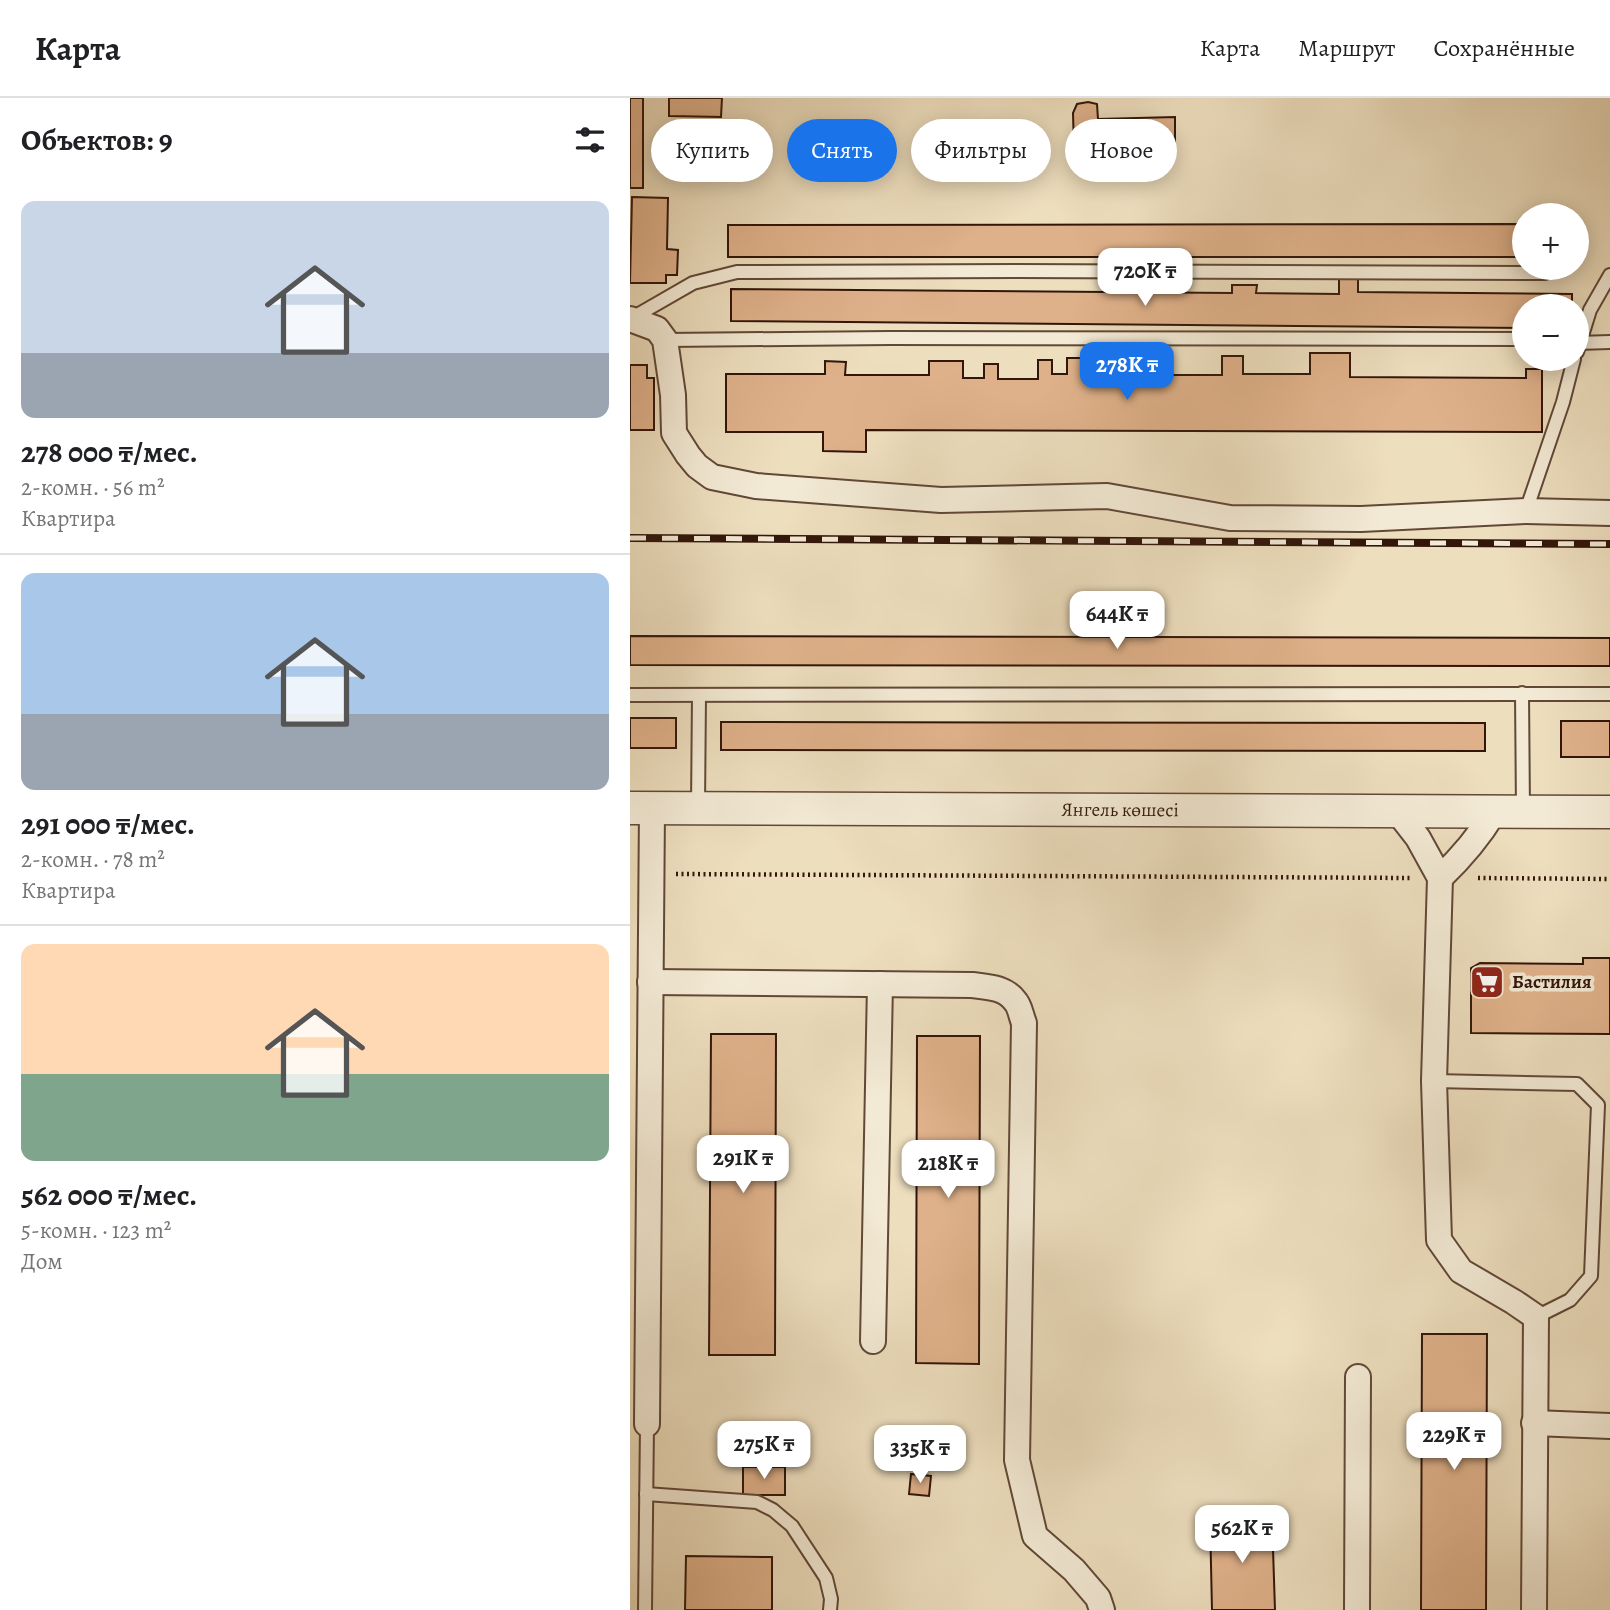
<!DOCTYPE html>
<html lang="ru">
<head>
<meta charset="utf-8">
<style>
  body { margin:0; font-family:Alegreya,serif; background:#f6f6f6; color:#202124; height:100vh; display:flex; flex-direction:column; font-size:26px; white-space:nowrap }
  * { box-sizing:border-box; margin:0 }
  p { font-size:23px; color:#757577 }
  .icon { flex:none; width:38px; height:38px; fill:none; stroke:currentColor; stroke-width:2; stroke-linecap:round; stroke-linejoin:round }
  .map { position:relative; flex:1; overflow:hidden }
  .side { display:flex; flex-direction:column; background:#fff; width:630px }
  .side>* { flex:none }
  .guide { position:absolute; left:21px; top:21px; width:665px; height:63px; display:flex; gap:14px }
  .tools { position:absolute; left:882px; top:105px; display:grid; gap:14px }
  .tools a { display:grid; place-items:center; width:77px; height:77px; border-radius:50%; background:#fff; box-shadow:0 4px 18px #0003; font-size:35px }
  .price { position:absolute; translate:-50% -60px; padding:0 16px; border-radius:14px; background:#fff; color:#222; font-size:23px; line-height:46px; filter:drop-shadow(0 2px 4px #0008) }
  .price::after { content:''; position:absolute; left:50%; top:42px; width:21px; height:16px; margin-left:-10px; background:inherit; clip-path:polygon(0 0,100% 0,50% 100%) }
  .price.current { background:#1a73e8; color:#fff }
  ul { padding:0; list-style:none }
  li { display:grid; align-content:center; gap:14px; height:371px; padding:0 21px }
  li+li { border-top:2px solid #e0e0e0 }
  li span { display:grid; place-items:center; height:217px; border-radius:14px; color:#555 }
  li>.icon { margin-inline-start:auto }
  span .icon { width:126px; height:126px; fill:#fffc; stroke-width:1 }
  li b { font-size:30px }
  h2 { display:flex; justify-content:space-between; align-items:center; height:84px; padding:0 21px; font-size:30px }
  .tag { padding:0 24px; border-radius:32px; background:#fff; box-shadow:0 4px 18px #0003; font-size:24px; line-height:63px }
  .tag.current { background:#1a73e8; color:#fff }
  header { display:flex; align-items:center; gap:42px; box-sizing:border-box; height:98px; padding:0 35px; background:#fff; border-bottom:2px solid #e0e0e0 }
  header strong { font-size:33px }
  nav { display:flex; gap:38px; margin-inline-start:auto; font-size:24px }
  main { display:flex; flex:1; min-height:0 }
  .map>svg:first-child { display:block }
  .building { fill:#dfb18a; stroke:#32160a; stroke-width:2 }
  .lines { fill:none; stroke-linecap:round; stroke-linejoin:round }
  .service-casing { stroke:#614837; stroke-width:16 }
  .minor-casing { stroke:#614837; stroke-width:28 }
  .tertiary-casing { stroke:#614837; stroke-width:35 }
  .path { stroke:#32160a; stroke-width:4.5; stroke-dasharray:2 3.5; stroke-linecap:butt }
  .service { stroke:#f3ead5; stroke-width:12 }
  .minor { stroke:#f3ead5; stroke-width:24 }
  .tertiary { stroke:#f3ead5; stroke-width:32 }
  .rail-casing { stroke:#32160a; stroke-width:8 }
  .rail { stroke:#f3ead5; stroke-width:5; stroke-dasharray:16; stroke-linecap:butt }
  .labels { text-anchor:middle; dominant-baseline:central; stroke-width:7; stroke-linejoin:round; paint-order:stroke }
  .street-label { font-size:19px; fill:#32160a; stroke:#f3ead5 }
  .poi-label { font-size:19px; font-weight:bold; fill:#32160a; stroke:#f3ead5; text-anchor:start }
</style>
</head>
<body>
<header>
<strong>Карта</strong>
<nav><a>Карта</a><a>Маршрут</a><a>Сохранённые</a></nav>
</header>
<main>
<section class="side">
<h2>Объектов: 9<svg class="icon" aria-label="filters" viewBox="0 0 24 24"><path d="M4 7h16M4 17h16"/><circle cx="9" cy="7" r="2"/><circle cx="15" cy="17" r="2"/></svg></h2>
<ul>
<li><span style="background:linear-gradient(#c9d6e8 70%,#9aa5b1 0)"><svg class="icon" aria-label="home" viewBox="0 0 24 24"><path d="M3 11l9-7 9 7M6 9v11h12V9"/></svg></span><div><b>278 000 ₸/мес.</b><p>2-комн. · 56 m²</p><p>Квартира</p></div></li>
<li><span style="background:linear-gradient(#a9c7e8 65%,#9aa5b1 0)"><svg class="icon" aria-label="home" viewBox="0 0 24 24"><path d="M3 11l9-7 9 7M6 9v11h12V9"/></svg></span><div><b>291 000 ₸/мес.</b><p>2-комн. · 78 m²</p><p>Квартира</p></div></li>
<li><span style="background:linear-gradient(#ffd9b3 60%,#7fa58c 0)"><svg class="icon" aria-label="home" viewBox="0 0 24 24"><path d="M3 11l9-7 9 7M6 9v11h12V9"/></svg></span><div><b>562 000 ₸/мес.</b><p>5-комн. · 123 m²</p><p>Дом</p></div></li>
</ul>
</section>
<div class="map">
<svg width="980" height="1512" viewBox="0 0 980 1512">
  <rect width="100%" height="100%" fill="#eddebe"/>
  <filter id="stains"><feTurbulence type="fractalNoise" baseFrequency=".00286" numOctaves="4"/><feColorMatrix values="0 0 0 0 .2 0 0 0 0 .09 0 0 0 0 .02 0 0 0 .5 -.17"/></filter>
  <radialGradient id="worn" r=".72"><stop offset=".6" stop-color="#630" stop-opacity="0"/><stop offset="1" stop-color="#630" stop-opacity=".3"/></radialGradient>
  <!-- building -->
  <g class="building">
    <rect x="0" y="0" width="13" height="90"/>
    <polygon points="39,0 92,0 91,19 39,18"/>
    <polygon points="458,4 467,6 468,21 545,19 545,49 444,51 443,15 447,6"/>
    <polygon points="2,99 38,100 37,151 48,152 47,177 36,177 36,185 0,185"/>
    <polygon points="894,126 894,159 98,159 98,127"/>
    <polygon points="709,181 728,181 728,194 942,196 942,208 894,208 894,230 101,223 101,191 602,195 602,187 627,187 626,195 709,196"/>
    <polygon points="680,255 720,255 720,279 896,280 896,271 912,271 912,334 236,332 236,354 193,353 193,334 96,334 96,276 195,276 195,263 216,264 215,277 299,277 299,263 333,263 333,280 354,280 354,266 368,266 368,281 408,281 408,262 422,262 422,276 437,276 437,260 459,260 459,277 592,277 592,258 613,258 613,276 680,276"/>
    <polygon points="0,267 17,267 17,280 24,280 24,332 0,332"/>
    <polygon points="0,538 980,540 980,568 0,567"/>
    <rect x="0" y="620" width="46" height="30"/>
    <rect x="931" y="623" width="49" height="36"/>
    <polygon points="91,624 855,625 855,653 91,652"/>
    <polygon points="953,860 980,860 980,936 841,935 841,870 850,865 953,866"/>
    <polygon points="81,936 146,936 145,1257 79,1257"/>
    <polygon points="287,938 350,938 349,1266 286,1265"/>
    <polygon points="792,1236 857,1236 856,1512 791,1512"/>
    <rect x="113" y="1369" width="42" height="28"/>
    <polygon points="281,1376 301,1378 299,1398 279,1396"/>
    <polygon points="642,1420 645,1512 582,1512 580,1422"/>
    <polygon points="56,1458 142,1459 142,1512 55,1512"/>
  </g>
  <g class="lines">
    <!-- service casing -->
    <g class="service-casing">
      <g id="service">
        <polyline points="2,220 63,185 107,174 386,173 915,175"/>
        <polyline points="35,242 260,240 894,241"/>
        <polyline points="947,245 980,244"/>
        <polyline points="947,254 960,212 980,177"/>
        <polyline points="896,413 933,304 944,261"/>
        <polyline points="892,595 893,714"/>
        <polyline points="0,597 980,596"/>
        <polyline points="68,709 69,597"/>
        <polyline points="804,983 947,986 968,1007 961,1178 940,1202 906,1219"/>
        <polyline points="16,1396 127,1404 143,1412 162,1428 196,1480 201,1501 200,1512"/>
        <polyline points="15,1512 17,1326"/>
      </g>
    </g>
    <!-- minor casing -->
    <g class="minor-casing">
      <g id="minor">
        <polyline points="0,221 27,231 35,242 43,297 44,335 58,357 67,368 82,379 126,388 311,402 477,398 600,420 731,421 896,413 980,415"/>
        <polyline points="767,713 788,740 810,780 804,983 809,1142 831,1173 884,1204 906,1219 904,1512"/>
        <path d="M810,780C831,760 849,739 864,714"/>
        <path d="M20,884L342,887C357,889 375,889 385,903C390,908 391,918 394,925L387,1362L405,1438L444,1472L468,1500L472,1512"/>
        <polyline points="243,1243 250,886"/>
        <polyline points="904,1325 980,1328"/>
        <polyline points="17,1326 22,710"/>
        <polyline points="727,1512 728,1279"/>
      </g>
    </g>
    <!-- tertiary casing -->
    <g class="tertiary-casing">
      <g id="tertiary">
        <path id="s1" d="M0,710L980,714"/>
      </g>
    </g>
    <!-- path -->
    <g class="path">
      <polyline points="46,776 780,780"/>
      <polyline points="848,780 980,781"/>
    </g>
    <!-- service -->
    <use href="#service" class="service"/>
    <!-- minor -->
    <use href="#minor" class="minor"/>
    <!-- tertiary -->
    <use href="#tertiary" class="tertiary"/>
    <!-- rail casing -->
    <g class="rail-casing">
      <polyline id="rail" points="0,440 980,446"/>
    </g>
    <!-- rail -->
    <use href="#rail" class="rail"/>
  </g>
  <!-- icons -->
  <defs>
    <g id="supermarket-square" transform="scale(1.75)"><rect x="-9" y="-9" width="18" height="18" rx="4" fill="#8f2418" stroke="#f3ead5"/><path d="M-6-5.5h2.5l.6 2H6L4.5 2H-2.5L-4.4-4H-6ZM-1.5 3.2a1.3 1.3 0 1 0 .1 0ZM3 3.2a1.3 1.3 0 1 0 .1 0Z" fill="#fff"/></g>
  </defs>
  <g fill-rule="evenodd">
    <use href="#supermarket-square" x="857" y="884"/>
  </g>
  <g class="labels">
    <!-- street labels -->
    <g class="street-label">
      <text stroke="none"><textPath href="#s1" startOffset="490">Янгель көшесі</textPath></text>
    </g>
    <!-- poi labels -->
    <g class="poi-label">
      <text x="882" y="884">Бастилия</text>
    </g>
  </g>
  <rect width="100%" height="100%" filter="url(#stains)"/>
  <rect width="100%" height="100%" fill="url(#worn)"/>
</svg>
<div class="tools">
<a>+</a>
<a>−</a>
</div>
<b class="price" style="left:515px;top:210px">720K ₸</b>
<b class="price current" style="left:497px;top:304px">278K ₸</b>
<b class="price" style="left:487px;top:553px">644K ₸</b>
<b class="price" style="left:113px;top:1097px">291K ₸</b>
<b class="price" style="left:318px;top:1102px">218K ₸</b>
<b class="price" style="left:824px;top:1374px">229K ₸</b>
<b class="price" style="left:134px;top:1383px">275K ₸</b>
<b class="price" style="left:290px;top:1387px">335K ₸</b>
<b class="price" style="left:612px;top:1467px">562K ₸</b>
<div class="guide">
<a class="tag">Купить</a>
<a class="tag current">Снять</a>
<a class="tag">Фильтры</a>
<a class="tag">Новое</a>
</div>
</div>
</main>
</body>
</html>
